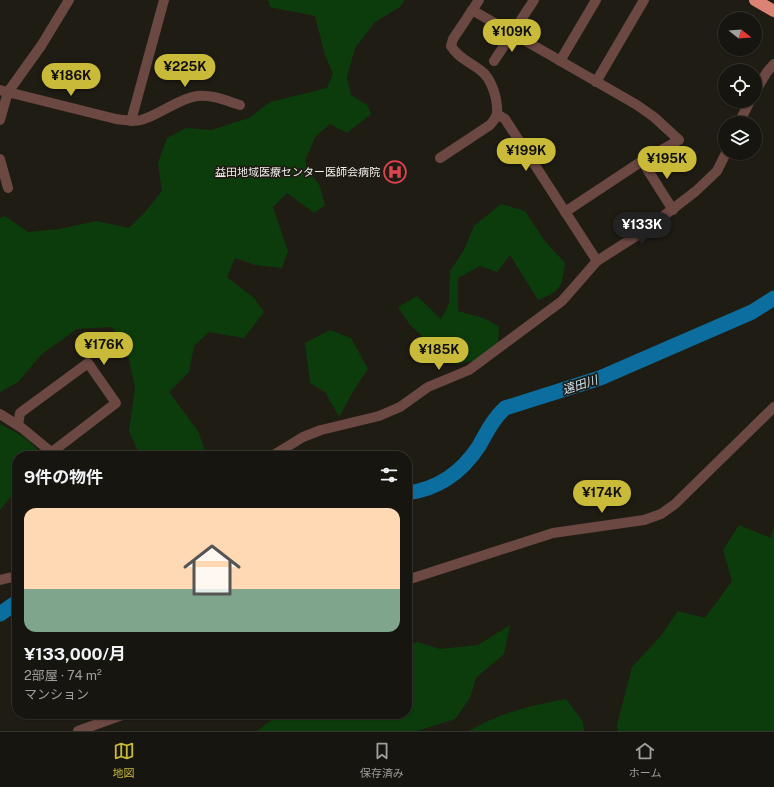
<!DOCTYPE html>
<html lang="ja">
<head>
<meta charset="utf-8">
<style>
  body { margin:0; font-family:"Public Sans","Noto Sans JP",sans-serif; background:#201e18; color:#f1f3f6; height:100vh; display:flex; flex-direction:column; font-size:15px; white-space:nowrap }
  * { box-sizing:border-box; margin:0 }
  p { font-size:13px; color:#9e9f9e }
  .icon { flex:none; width:22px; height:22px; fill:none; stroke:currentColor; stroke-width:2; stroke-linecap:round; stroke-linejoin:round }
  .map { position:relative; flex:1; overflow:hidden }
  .drawer { position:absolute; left:12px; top:451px; width:400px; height:268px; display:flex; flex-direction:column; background:#17150f; border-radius:16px; box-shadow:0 1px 3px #0004,0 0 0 1px #36342f }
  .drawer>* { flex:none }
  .needle { width:26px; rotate:107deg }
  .buttons { position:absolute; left:718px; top:12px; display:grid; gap:8px }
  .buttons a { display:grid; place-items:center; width:44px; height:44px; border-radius:50%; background:#17150f; box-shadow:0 1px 3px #0004,0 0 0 1px #36342f; font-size:20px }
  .price { position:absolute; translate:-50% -34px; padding:0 9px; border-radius:14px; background:#caba3a; color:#111; font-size:13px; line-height:26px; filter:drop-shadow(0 1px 2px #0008) }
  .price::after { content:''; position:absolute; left:50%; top:24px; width:12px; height:9px; margin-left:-6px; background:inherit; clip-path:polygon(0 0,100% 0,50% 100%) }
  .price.active { background:#222; color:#fff }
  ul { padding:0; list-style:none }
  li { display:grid; align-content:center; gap:8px; height:212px; padding:0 12px }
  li+li { border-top:1px solid #36342f }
  li span { display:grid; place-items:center; height:124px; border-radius:12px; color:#555 }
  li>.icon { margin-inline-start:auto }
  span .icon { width:72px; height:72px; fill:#fffc; stroke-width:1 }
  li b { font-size:17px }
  h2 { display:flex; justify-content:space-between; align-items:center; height:48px; padding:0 12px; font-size:17px }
  .tabs { display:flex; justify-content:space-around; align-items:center; height:56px; border-top:1px solid #36342f; background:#17150f; font-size:11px; color:#9e9f9e }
  .tabs a { display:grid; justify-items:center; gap:2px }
  .tabs .active { color:#caba3a }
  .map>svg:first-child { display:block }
  .green { fill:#0d3c0c }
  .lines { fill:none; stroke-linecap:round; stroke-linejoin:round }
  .river { stroke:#0c6e9e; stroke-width:15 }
  .minor { stroke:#6c4843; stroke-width:10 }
  .highway { stroke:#db8476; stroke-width:12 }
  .labels { text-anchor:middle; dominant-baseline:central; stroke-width:3.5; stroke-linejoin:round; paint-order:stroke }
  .poi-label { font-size:11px; fill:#f1efea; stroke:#1f1c14; text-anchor:end }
  .water-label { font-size:12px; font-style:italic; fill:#cee2ef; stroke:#1f1c14 }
</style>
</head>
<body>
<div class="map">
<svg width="774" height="731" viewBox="0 0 774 731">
  <rect width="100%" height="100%" fill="#1f1c14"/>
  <!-- green -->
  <g class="green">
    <polygon points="268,0 405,0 400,7 375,22 355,48 347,77 351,95 367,105 371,114 347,133 330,124 315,137 305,161 310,174 319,184 325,205 314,213 287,193 273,207 288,251 282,268 255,265 235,258 227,277 254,298 264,312 244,338 209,332 194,346 189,372 169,392 198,431 207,456 140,456 129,431 135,387 127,352 112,327 77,329 42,354 18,382 0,392 0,218 5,216 28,232 59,229 97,221 129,228 145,212 162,191 158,163 167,138 186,128 211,130 249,118 270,102 327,88 333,74 325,55 315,16 270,7"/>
    <path d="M501,204L525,211L544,240L565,263C562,287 561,291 538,300L510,255L497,272L480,266L458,278V311L486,319L499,327L498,346L473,361L455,364L434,347L410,325L398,307L417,296L441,319L449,304L450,271L464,250L474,226Z"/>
    <polygon points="330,330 351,338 368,369 355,388 339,417 325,392 310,383 305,343"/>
    <path d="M0,424C16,432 33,440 41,456H17V489L0,510Z"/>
    <polygon points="739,525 771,538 774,526 774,731 618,731 617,725 632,667 660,637 678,611 705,618 732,581 723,550"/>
    <polygon points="510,625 504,654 476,678 470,698 455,719 417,731 257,731 279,714 407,714 407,646 418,642 440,649 478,645"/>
    <path d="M566,699L583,722L584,731H469C499,713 532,705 566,699Z"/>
  </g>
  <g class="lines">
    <!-- river -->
    <g class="river">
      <path d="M407,493C439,489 462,472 479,446C487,432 493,419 505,408L600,378L752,312L774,298"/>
      <polyline points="0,614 17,602"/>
    </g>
    <!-- minor -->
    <g class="minor">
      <path d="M479,0L453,39L451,46C458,58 470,62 480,70C492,78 498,100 497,114"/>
      <polyline points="472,10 637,105 654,117 679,140 642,161 565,212"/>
      <polyline points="494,61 534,0"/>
      <polyline points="560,61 596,0"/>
      <polyline points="596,82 644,0"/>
      <path d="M0,90L116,119C124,120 133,122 141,120C160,115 177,99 197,96C211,94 227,101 240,105"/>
      <polyline points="755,92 767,72 774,64"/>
      <polyline points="0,120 8,92 41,46 69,0"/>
      <polyline points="131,121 164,0"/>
      <polyline points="739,123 750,101"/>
      <polyline points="440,158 490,125 494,120 497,114 505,119 597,261"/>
      <polyline points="0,159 8,188"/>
      <polyline points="642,161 673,210"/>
      <polyline points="0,414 22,428 56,456"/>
      <polyline points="18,425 20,413 88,363 116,403 52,452"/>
      <polyline points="272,456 303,437 321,430 379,416 400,407 428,387 469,370 562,301 597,261 644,231 696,191 717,171 726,153"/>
      <polyline points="0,580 17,576"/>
      <polyline points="407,580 553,533 644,520 661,514 675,504 774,407"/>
      <polyline points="78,731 125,714"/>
    </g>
    <!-- highway -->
    <polyline class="highway" points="755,0 774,11"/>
  </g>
  <!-- icons -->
  <defs>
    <g id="hospital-ring" transform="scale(1.15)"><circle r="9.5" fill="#1f1c14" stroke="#e0444e" stroke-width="1.5"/><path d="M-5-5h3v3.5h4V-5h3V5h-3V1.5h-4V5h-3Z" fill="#e0444e"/></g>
  </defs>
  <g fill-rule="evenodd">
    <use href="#hospital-ring" x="395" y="172"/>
  </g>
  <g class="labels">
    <!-- poi labels -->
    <g class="poi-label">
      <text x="380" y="172">益田地域医療センター医師会病院</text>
    </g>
    <!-- water labels -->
    <g class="water-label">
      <text transform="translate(580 385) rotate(-18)">遠田川</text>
    </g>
  </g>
</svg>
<div class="buttons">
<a><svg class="needle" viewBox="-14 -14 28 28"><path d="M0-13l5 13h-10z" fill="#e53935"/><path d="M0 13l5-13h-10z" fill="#9e9f9e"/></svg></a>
<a><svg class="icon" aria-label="locate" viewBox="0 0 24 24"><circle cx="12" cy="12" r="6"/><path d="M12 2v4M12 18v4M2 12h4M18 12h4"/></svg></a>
<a><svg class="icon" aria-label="layers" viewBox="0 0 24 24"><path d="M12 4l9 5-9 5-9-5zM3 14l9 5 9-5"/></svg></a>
</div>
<b class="price" style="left:512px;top:53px">¥109K</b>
<b class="price" style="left:185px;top:88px">¥225K</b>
<b class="price" style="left:71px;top:97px">¥186K</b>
<b class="price" style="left:526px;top:172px">¥199K</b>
<b class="price" style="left:667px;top:180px">¥195K</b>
<b class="price active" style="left:642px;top:246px">¥133K</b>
<b class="price" style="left:104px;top:366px">¥176K</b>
<b class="price" style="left:439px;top:371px">¥185K</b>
<b class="price" style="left:602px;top:514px">¥174K</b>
<section class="drawer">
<h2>9件の物件<svg class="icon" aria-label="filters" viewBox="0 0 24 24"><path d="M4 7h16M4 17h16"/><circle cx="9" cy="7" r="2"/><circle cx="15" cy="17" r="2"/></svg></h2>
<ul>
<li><span style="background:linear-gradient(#ffd9b3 65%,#7fa58c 0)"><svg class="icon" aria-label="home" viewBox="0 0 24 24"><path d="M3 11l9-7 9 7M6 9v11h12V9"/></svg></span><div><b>¥133,000/月</b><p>2部屋 · 74 m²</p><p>マンション</p></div></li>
</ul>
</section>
</div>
<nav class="tabs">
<a class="active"><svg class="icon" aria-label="map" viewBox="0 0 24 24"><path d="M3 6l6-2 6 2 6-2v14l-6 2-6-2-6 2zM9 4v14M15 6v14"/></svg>地図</a>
<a><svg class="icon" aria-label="saved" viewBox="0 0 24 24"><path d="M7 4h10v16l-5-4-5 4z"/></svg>保存済み</a>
<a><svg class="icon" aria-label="home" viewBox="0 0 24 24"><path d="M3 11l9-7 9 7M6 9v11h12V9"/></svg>ホーム</a>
</nav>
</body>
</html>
